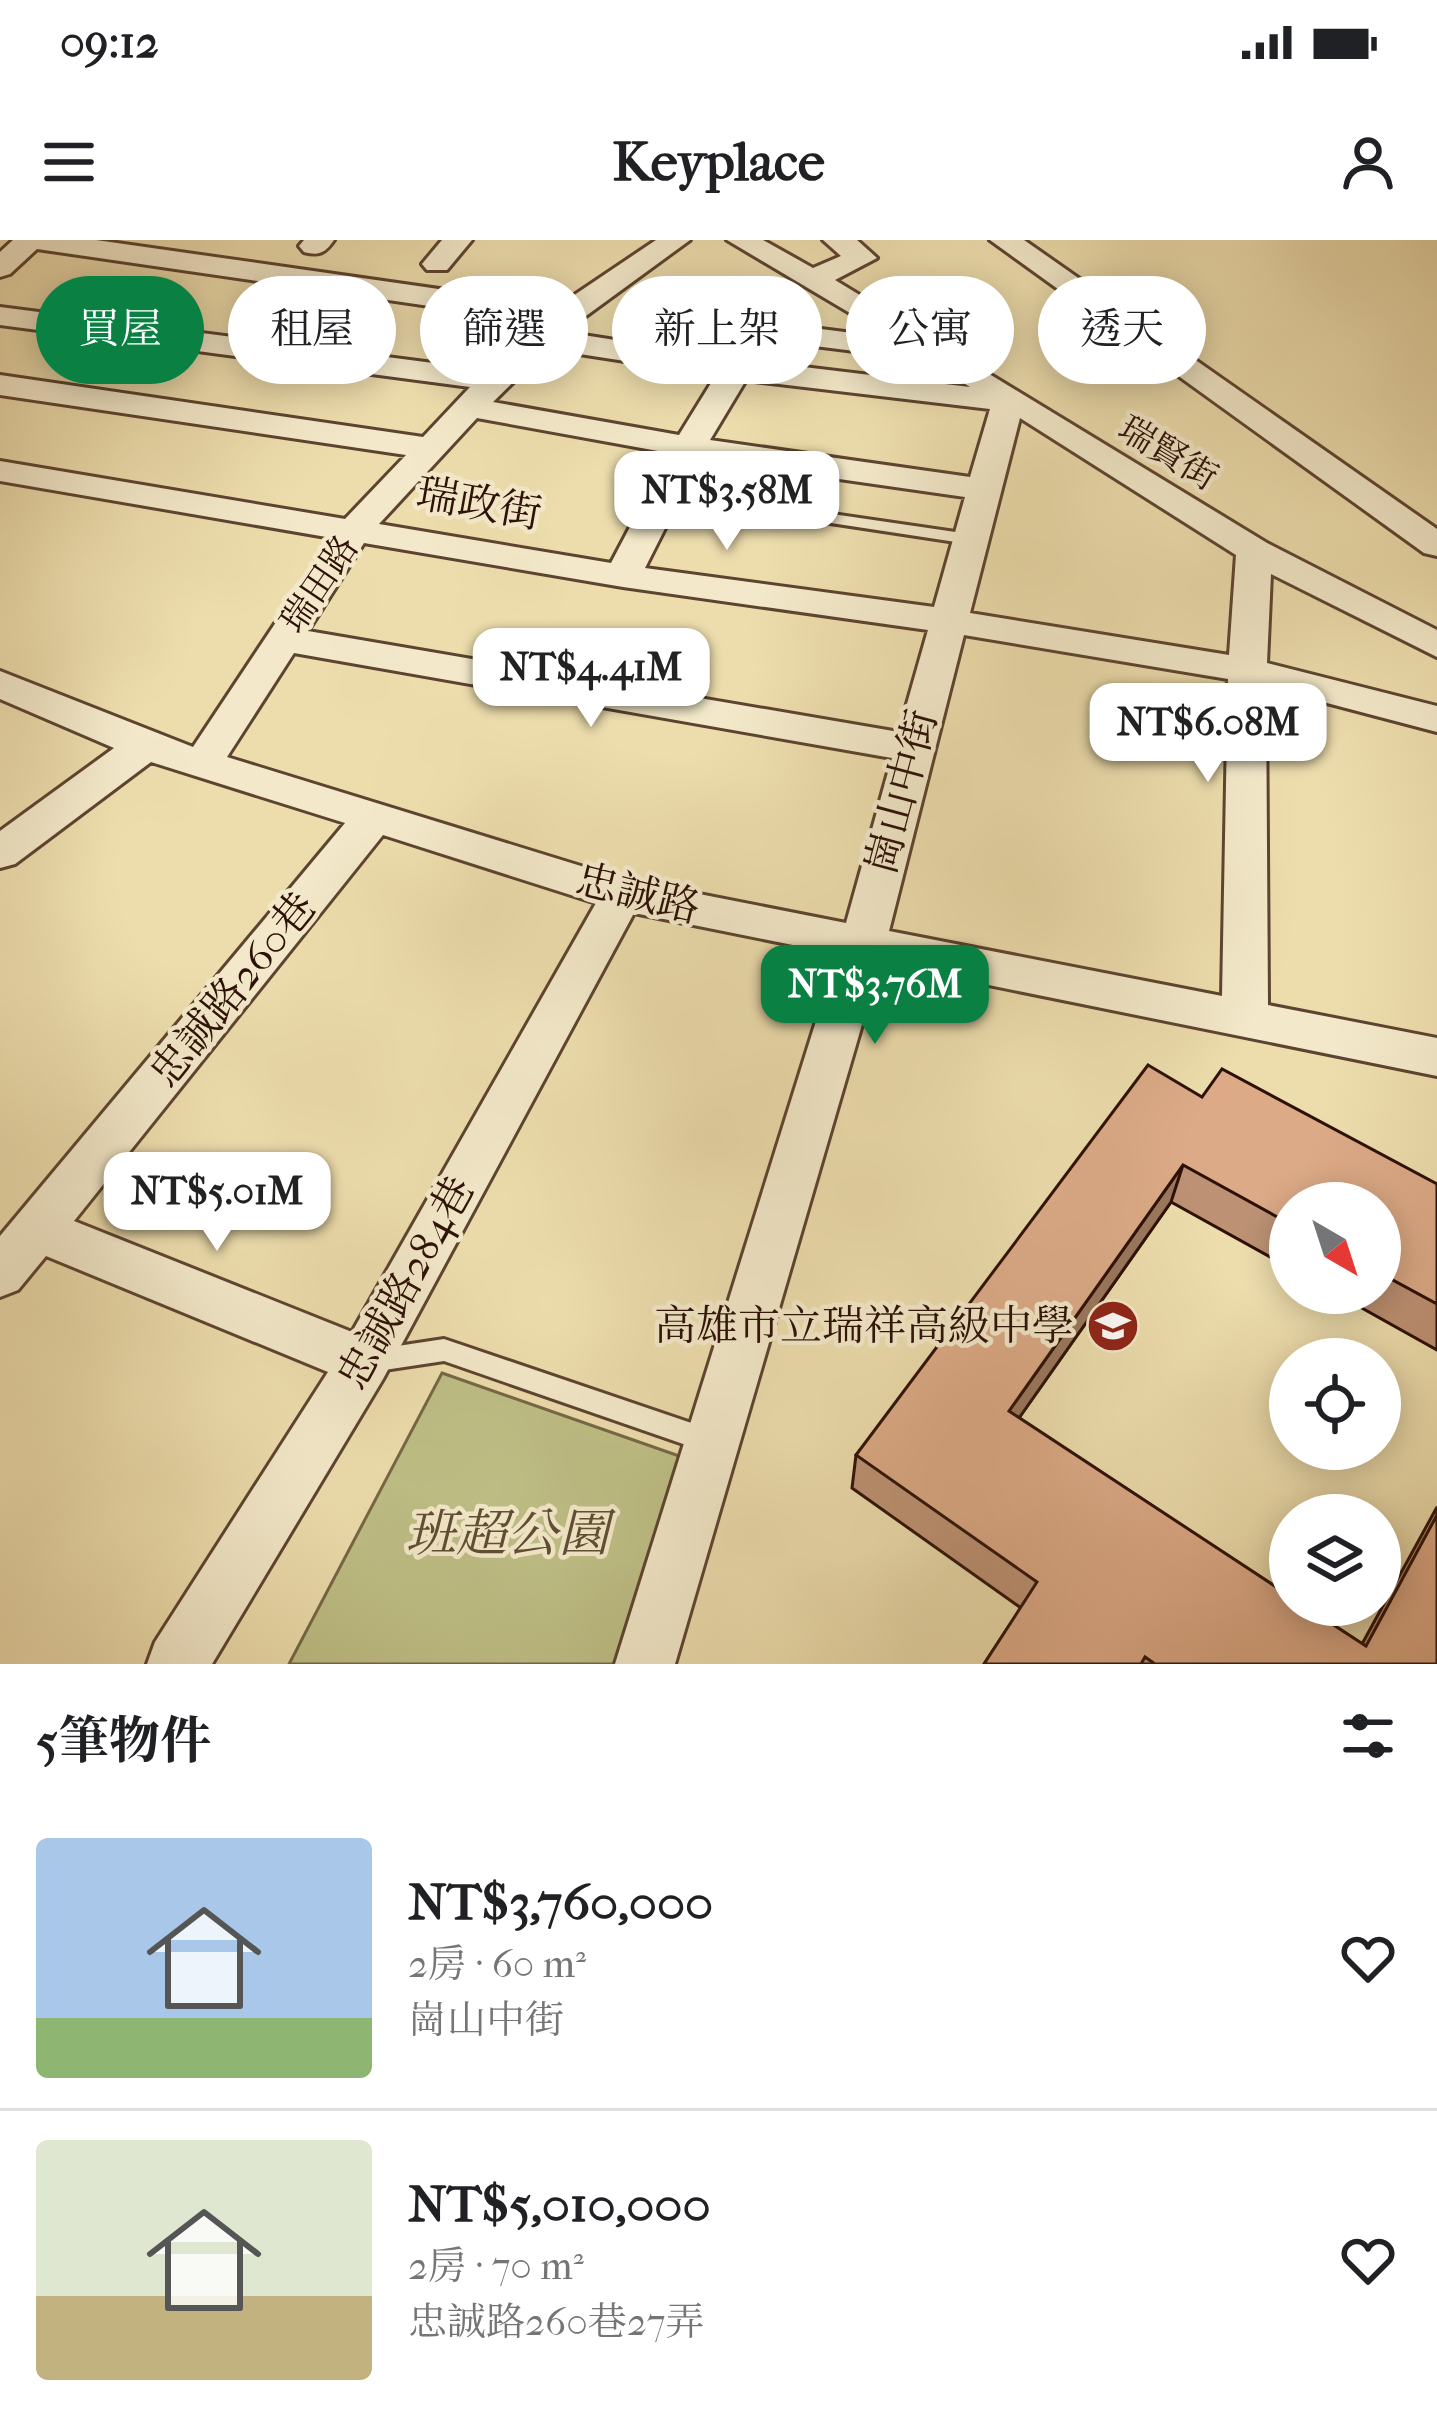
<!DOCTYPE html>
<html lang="zh-TW">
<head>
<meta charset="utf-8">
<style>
  body { margin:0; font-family:"IM FELL French Canon","Noto Serif TC",serif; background:#f6f6f6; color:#202124; height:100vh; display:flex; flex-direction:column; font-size:45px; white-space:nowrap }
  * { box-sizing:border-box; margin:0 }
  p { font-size:39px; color:#757577 }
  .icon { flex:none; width:66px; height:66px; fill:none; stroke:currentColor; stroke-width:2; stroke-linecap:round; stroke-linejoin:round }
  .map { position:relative; height:1424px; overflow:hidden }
  .sheet { display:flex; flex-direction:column; background:#fff; flex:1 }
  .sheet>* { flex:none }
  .guide { position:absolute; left:36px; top:36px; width:1365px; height:108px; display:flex; gap:24px }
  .needle { width:78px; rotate:141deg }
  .buttons { position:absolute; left:1269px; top:942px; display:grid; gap:24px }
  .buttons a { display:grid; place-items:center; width:132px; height:132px; border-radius:50%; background:#fff; box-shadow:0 6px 30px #0003; font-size:60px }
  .price { position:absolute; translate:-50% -102px; padding:0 27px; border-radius:24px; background:#fff; color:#222; font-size:39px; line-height:78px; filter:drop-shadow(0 3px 6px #0008) }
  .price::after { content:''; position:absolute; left:50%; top:72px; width:36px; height:27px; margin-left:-18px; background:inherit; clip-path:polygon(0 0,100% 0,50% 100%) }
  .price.active { background:#0b8043; color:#fff }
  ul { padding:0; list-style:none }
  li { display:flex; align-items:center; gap:36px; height:300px; padding:0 36px }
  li+li { border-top:3px solid #e0e0e0 }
  li span { display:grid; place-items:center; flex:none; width:336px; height:240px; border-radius:12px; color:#555 }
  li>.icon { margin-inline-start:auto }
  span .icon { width:144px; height:144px; fill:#fffc; stroke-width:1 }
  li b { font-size:51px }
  h2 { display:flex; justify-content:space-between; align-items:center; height:144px; padding:0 36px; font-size:51px }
  .pill { padding:0 42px; border-radius:54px; background:#fff; box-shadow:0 6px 30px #0003; font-size:42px; line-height:108px }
  .pill.active { background:#0b8043; color:#fff }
  .status { display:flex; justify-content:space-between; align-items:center; height:84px; padding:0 60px; background:#fff; direction:ltr }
  .status svg { height:33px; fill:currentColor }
  header { display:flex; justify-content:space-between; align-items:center; height:156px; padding:0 36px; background:#fff; font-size:54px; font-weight:700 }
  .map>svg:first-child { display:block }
  .green { fill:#bebf86; stroke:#766846; stroke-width:3 }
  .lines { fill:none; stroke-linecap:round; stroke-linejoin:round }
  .lane-casing { stroke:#5d4430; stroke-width:6 }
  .street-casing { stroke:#5d4430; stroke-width:6 }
  .lane { fill:#f3e9ca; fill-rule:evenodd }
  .street { fill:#f3e9ca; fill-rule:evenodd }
  .wall { fill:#bd9274; stroke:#2d1107; stroke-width:3 }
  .shaded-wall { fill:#9a775e; stroke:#2d1107; stroke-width:3 }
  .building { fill:#dcaa87; stroke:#2d1107; stroke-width:3 }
  .labels { text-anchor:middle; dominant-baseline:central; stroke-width:9; stroke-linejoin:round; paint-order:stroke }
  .far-street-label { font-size:36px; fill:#2d1107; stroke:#f3e9ca }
  .street-label { font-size:42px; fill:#2d1107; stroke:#f3e9ca }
  .poi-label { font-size:42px; fill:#2d1107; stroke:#f3e9ca; text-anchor:end }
  .near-park-label { font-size:51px; font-style:italic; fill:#604e33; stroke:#f3e9ca }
</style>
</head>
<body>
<div class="status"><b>09:12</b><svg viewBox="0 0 49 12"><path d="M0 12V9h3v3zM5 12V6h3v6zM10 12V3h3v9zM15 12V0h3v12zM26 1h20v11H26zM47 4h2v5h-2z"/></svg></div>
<header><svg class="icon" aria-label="menu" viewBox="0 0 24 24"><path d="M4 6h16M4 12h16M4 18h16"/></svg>Keyplace<svg class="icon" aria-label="person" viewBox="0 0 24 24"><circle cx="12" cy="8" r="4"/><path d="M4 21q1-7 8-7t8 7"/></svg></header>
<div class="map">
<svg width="1437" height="1424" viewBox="0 0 1437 1424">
  <rect width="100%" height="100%" fill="#edddad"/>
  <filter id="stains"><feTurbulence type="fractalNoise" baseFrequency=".00167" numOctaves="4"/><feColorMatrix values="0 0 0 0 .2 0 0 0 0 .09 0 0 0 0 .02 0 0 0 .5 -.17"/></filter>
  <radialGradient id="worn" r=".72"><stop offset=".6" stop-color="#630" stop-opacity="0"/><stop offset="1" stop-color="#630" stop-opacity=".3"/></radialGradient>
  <!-- green -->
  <polygon class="green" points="442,1133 682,1217 615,1424 289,1424"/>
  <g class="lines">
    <!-- lane casing -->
    <g class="lane-casing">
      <g id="lane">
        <polygon points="764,264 969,294 977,299 969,304 758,272 758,266"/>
        <polygon points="444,1099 712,1190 721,1193 725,1202 721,1211 712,1214 444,1121 371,1132 362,1129 358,1121 362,1113 371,1110"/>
      </g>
    </g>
    <!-- street casing -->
    <g class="street-casing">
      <g id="street">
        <path d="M13,0H96L558,66L656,0H690L564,92L736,119L970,147L927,120L670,88L655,79L670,70L892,98L727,0H763L813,28L841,16L823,0H857L877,18L835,40L1267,303L1437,390V417L1271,334L1267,423L1437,466V492L1266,447L1268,765L1437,798V836L880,723L675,1424H615L837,714L634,673L383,1139L212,1424H147L155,1402L328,1132L46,1016L18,1050L0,1057V996L345,583L151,522L15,624L0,628V591L114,508L0,459V431L193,507L332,298L0,241V221L345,279L406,215L0,155V135L423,197L470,147L0,85V67L487,130L540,82L37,9L10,34L0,37V12ZM547,109L716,135L679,195L493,162ZM746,140L990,169L970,237L710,200ZM477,178L669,213L611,323L379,284ZM1020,178L1236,315L1229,415L970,373ZM700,219L965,257L934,367L645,328ZM364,303L623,347L928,390L899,492L308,391ZM964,395L1228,439L1222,756L889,691ZM294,413L892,518L846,683L623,639L227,517ZM383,595L596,663L352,1092L74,981Z"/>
        <path d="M304,0H334C325,13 319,16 304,12L299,6Z"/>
        <polygon points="442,0 472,0 447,30 427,30 422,24"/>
        <polygon points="990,0 1024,0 1437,289 1437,316 1424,313"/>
      </g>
    </g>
    <!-- lane -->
    <use href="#lane" class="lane"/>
    <!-- street -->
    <use href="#street" class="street"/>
  </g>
  <!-- wall -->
  <polygon class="wall" points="1202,857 1437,944 1437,1110 1335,1053 1380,1053 1380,963 1290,963 1290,1028 1171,962 1019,1178 1362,1404 1437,1267 1437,1424 984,1424 1021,1368 852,1248 856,1215"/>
  <!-- shaded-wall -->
  <polygon class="shaded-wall" points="1183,925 1171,962 1000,1205 1009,1171"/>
  <!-- building -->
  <polygon class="building" points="1148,825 1202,857 1222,829 1437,944 1437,1064 1380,1033 1380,963 1290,963 1290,984 1183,925 1009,1171 1290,1356 1290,1365 1303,1365 1366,1406 1437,1275 1437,1424 1155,1424 1145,1417 1141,1424 984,1424 1037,1342 856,1215"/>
  <!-- icons -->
  <defs>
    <g id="school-disc" transform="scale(2.7)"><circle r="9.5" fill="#8f2418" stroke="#f3e9ca"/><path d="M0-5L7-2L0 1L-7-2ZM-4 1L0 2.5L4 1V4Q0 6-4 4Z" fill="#fff"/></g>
  </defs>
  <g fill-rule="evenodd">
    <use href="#school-disc" x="1113" y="1086"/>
  </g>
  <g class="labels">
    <!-- far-street labels -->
    <g class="far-street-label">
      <text transform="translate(1168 213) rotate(31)">瑞賢街</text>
      <text transform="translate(319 344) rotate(-56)">瑞田路</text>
    </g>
    <!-- street labels -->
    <g class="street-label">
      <text transform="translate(479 264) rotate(10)">瑞政街</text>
      <text transform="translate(902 552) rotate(-75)">崗山中街</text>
      <text transform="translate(638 654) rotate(14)">忠誠路</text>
      <text transform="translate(233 750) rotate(-51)">忠誠路260巷</text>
      <text transform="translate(406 1043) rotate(-61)">忠誠路284巷</text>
    </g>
    <!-- poi labels -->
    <g class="poi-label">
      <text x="1074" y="1086">高雄市立瑞祥高級中學</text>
    </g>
    <!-- near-park labels -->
    <g class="near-park-label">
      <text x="507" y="1294">班超公園</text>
    </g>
  </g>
  <rect width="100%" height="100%" filter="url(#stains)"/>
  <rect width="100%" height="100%" fill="url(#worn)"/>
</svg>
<div class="buttons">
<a><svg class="needle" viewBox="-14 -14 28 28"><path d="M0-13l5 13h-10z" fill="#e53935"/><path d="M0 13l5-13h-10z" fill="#757577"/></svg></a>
<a><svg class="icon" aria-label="locate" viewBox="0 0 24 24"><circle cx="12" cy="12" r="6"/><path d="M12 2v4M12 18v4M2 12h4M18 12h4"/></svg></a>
<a><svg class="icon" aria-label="layers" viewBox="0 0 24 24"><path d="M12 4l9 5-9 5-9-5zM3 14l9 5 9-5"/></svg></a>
</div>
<b class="price" style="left:727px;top:313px">NT$3.58M</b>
<b class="price" style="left:591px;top:490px">NT$4.41M</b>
<b class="price" style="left:1208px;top:545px">NT$6.08M</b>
<b class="price active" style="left:875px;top:807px">NT$3.76M</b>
<b class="price" style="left:217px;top:1014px">NT$5.01M</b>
<div class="guide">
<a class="pill active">買屋</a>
<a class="pill">租屋</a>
<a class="pill">篩選</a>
<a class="pill">新上架</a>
<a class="pill">公寓</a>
<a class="pill">透天</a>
</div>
</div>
<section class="sheet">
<h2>5筆物件<svg class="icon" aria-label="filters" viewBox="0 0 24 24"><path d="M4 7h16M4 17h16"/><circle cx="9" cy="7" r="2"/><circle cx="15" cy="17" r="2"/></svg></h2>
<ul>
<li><span style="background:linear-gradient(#a9c7e8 75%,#8fb573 0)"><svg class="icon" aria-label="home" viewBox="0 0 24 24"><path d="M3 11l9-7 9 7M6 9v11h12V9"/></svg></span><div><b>NT$3,760,000</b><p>2房 · 60 m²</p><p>崗山中街</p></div><svg class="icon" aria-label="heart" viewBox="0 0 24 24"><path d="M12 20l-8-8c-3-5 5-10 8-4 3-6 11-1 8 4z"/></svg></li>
<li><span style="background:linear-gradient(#dfe7d0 65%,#c2b280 0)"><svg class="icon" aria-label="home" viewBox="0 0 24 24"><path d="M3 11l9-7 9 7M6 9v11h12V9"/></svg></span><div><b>NT$5,010,000</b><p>2房 · 70 m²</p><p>忠誠路260巷27弄</p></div><svg class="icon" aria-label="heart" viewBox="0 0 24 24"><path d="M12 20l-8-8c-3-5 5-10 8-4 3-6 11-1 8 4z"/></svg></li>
</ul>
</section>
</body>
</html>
